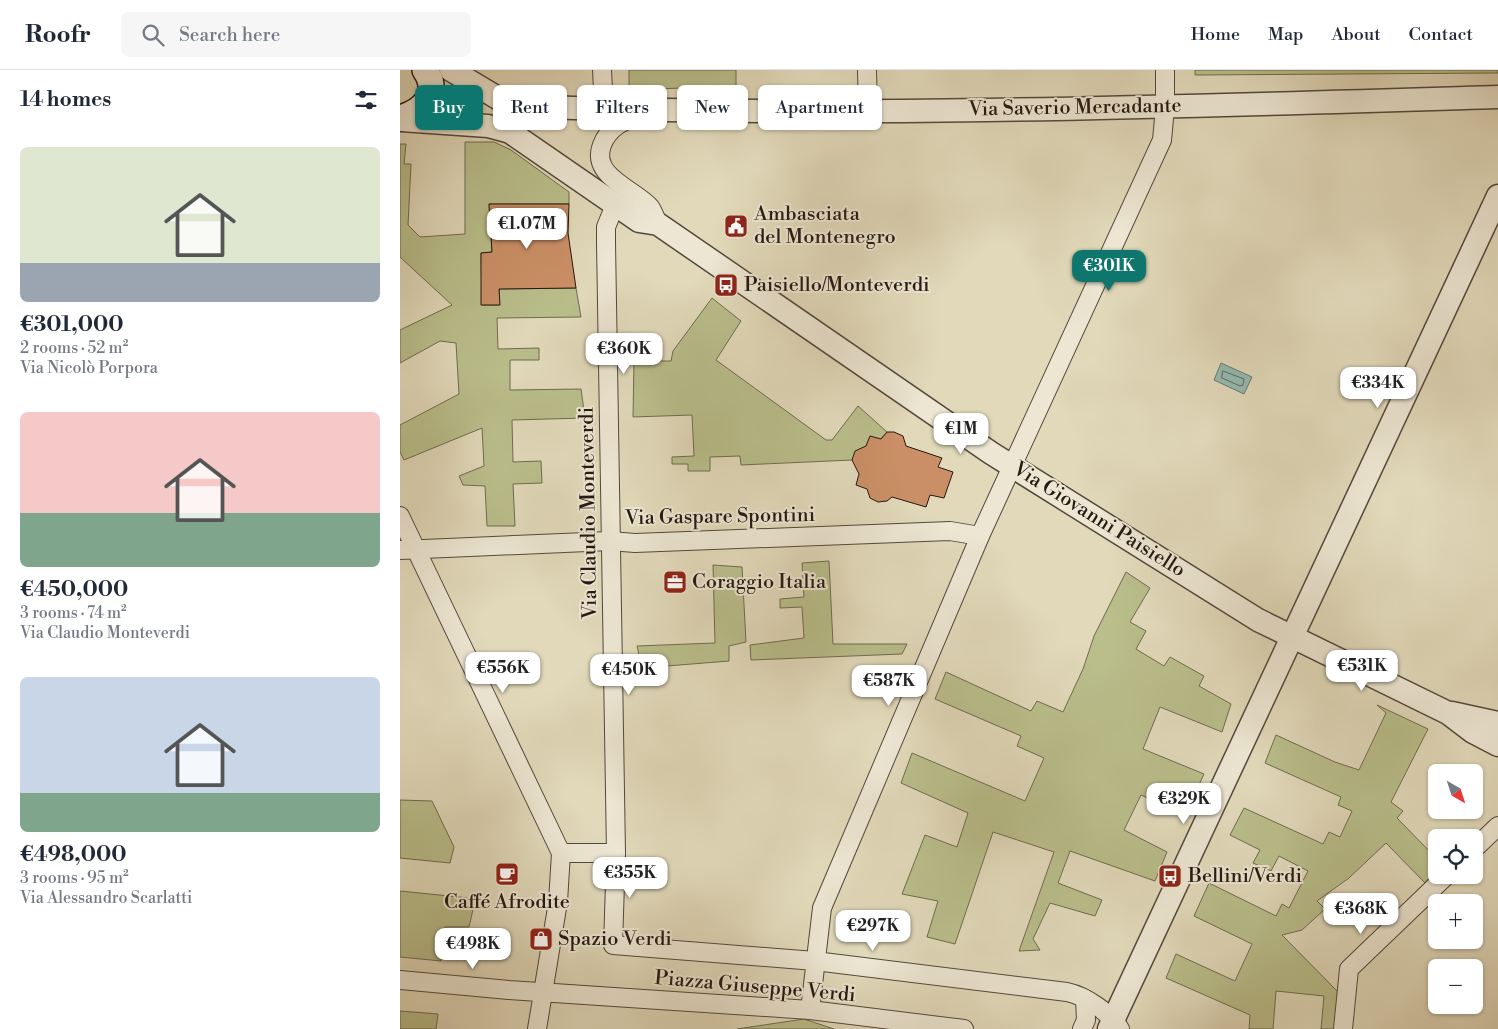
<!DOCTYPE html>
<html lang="en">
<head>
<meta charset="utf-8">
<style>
  body { margin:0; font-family:"Libre Bodoni",serif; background:#f6f6f7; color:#1f2937; height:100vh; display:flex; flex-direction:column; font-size:19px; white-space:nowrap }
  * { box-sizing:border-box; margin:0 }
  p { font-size:16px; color:#747a83 }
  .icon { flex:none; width:28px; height:28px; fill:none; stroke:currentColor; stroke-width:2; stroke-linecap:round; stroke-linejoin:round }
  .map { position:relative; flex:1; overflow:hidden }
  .panel { display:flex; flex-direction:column; background:#fff; width:400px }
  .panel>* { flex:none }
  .top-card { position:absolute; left:15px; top:15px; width:475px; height:45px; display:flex; gap:10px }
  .needle { width:32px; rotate:141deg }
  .controls { position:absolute; left:1028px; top:694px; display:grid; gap:10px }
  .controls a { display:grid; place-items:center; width:55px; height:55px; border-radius:8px; background:#fff; box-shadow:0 1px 4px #0004; font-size:25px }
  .price { position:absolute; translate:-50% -42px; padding:0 11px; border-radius:10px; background:#fff; color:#222; font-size:16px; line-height:32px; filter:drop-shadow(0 1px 2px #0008) }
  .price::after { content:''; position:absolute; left:50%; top:30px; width:15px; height:11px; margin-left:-8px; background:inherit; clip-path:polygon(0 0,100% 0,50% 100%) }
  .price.active { background:#0f766e; color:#fff }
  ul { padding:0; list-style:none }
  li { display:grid; align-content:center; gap:10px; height:265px; padding:0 20px }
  li span { display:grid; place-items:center; height:155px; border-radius:8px; color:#555 }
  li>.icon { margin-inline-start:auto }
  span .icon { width:90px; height:90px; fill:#fffc; stroke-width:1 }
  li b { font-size:21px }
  h2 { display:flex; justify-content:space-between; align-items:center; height:60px; padding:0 20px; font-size:21px }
  .pill { padding:0 18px; border-radius:8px; background:#fff; box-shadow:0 1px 4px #0004; font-size:18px; line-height:45px }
  .pill.active { background:#0f766e; color:#fff }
  header { display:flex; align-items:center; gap:30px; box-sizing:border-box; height:70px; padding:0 25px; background:#fff; border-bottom:1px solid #e0e1e3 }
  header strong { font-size:24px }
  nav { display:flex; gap:28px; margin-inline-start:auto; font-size:18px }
  .search { width:350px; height:45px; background:#f6f6f7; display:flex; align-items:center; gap:12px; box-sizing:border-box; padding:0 18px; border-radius:8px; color:#747a83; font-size:19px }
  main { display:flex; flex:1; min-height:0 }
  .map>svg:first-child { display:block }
  .green { fill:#b9be8b; stroke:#6f6b4e }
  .water { fill:#94bab0; stroke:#687971 }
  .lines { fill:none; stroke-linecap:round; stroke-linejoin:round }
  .shore { stroke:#5c6961; stroke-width:1 }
  .building { fill:#ca8f66; stroke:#251812 }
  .minor-casing { stroke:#54483c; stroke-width:20 }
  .tertiary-casing { stroke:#54483c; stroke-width:25 }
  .secondary-casing { stroke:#251812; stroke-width:28 }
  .minor { stroke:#ece6d2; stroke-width:18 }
  .tertiary { stroke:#ece6d2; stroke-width:22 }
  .secondary { stroke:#ece6d2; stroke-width:25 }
  .labels { text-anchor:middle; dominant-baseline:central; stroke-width:4; stroke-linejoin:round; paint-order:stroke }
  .street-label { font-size:20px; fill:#251812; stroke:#ece6d2 }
  .poi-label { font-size:20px; fill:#251812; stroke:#ece6d2; text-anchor:start }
</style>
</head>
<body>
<header>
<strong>Roofr</strong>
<div class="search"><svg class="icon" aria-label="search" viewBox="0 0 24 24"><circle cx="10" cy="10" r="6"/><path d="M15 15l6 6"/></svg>Search here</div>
<nav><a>Home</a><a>Map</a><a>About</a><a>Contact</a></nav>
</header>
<main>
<section class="panel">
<h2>14 homes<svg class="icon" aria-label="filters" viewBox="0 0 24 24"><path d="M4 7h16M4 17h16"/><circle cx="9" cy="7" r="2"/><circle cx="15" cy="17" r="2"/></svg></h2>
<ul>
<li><span style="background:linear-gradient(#dfe7d0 75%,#9aa5b1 0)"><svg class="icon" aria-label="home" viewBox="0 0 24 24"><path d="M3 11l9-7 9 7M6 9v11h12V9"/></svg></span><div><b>€301,000</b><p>2 rooms · 52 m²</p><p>Via Nicolò Porpora</p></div></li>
<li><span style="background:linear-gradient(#f6c9c9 65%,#7fa58c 0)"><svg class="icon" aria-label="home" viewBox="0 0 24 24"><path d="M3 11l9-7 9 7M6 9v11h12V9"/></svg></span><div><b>€450,000</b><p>3 rooms · 74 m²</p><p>Via Claudio Monteverdi</p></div></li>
<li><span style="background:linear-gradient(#c9d6e8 75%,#7fa58c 0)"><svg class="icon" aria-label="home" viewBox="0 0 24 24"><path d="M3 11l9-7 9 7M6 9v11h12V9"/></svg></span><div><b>€498,000</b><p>3 rooms · 95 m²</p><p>Via Alessandro Scarlatti</p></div></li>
</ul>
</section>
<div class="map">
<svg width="1098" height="959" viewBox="0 0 1098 959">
  <rect width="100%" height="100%" fill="#e1d9ba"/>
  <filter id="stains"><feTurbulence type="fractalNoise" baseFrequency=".004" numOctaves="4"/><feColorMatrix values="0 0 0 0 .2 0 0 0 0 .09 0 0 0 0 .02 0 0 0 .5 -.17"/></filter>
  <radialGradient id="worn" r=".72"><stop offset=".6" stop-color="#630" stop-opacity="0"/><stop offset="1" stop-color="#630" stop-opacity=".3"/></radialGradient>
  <!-- green -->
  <g class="green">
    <polygon points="229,0 336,0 336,16 229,20"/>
    <polygon points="795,0 1098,0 1098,3 795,5"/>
    <polygon points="65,72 94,72 111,80 169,122 169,134 89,134 92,182 81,183 82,235 99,235 99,219 176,218 181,247 97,248 98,279 139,278 139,290 110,290 110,320 181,319 185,348 112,350 113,392 141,391 142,413 113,414 115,456 87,456 85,416 63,415 59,406 84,396 82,358 4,390 0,382 0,355 59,324 56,273 40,271 0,293 0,260 52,235 0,187 0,74 6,74 4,94 11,94 8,155 20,167 65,164"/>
    <polygon points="312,228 341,251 316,290 426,370 432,370 458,336 487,362 481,369 466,376 452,390 341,395 340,386 310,387 310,401 288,401 288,394 272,394 272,387 294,386 292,345 233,347 234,291 271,291 273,281"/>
    <polygon points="429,491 433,574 507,574 502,584 351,590 350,575 404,568 402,537 380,538 380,529 404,527 402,493"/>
    <polygon points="313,495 342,497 346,572 329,576 329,591 242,598 237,576 315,573"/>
    <polygon points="726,502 750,518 730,552 746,561 736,579 764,596 770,587 804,606 799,616 831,634 822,662 760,637 743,679 804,704 785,745 741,725 724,760 767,782 755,811 670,781 658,813 702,830 695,846 650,833 633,869 640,880 619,881 654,782 593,762 555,874 527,867 538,831 502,824 525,765 557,777 568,743 501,713 512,683 625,731 644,688 617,676 621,666 535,629 546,602 631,641 637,631 663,642 683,599 694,566"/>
    <polygon points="977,635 1028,659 991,732 1003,741 997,748 1036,788 1036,799 1025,813 986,773 949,808 917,831 925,839 902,860 882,865 939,923 935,959 921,959 924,926 876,921 873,959 849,959 850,945 766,908 776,884 835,911 852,874 794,846 809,813 876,846 882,834 889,838 908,801 879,786 871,801 853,793 860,780 830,765 844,738 923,774 929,762 940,767 952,741 938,735 941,727 865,693 876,665 935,692 959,700 986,643"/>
    <polygon points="0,730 32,731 54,777 50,793 0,788"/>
    <polygon points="0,821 69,828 75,831 69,857 45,857 41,891 0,887"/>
    <polygon points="0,941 38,944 36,959 0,959"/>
    <polygon points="404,949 434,959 337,959"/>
  </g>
  <!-- water -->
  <polygon class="water" points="821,293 852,307 844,324 814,310"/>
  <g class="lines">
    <!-- shore -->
    <polygon class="shore" points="823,301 844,309 843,315 840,316 822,308"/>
  </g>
  <!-- building -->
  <g class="building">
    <polygon points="89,134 169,134 168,163 176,218 99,219 100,235 81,235 81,183 92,182"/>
    <polygon points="487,362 494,362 503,366 506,376 542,388 538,397 553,402 544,428 530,425 526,437 492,427 487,431 478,432 470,428 467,419 456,415 459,404 452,390 455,381 466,376 470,366 481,369"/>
  </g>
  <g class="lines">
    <!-- minor casing -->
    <g class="minor-casing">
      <g id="minor">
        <polyline points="202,0 204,39"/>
        <polyline points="467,0 468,41"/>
        <path d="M246,43C227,50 210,54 202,75C190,106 234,119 250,137C253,141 256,149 258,154"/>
        <path d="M215,135L206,157V172L216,783L213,875L415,891L667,922C686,926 710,943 720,959"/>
        <polyline points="0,446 161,783 158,832 137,959"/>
        <polyline points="0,480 210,471 235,473 550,461 580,466"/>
        <polyline points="1074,779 1098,756"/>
        <polyline points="161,783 216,783"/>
        <polyline points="0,910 109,920 410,940 564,959"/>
        <polyline points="410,940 422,838 580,466 762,70 765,38 765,0"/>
        <polyline points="682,959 686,950 685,929"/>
        <polyline points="943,959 949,899 1047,805"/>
      </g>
    </g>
    <!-- tertiary casing -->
    <g class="tertiary-casing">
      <g id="tertiary">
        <path d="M51,0L101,30L115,36C443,48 771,37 1098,27"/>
        <polyline points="0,50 88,56 110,62 239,151 258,154 591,383 858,550 1048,643 1073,662 1098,675"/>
        <polyline points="1052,643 1098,653"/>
        <polyline points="709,959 1098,126"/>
      </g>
    </g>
    <!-- secondary casing -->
    <g class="secondary-casing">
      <path id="secondary" d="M0,48C24,41 41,23 25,0"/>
    </g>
    <!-- minor -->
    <use href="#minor" class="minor"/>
    <!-- tertiary -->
    <use href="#tertiary" class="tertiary"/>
    <!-- secondary -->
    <use href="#secondary" class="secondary"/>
  </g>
  <!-- icons -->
  <defs>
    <g id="civic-square" transform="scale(1.25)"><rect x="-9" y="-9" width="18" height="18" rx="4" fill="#8f2418" stroke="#ece6d2"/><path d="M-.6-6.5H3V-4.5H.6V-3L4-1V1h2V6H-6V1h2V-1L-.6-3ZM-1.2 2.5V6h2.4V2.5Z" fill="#fff"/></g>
    <g id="bus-square" transform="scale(1.25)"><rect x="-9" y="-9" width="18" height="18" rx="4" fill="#8f2418" stroke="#ece6d2"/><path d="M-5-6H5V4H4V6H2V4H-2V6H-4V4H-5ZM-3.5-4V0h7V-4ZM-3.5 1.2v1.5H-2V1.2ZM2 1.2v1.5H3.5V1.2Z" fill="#fff"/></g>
    <g id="office-square" transform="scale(1.25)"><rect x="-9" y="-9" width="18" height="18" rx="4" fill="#8f2418" stroke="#ece6d2"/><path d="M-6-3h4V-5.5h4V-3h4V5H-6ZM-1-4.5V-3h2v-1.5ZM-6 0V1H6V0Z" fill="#fff"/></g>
    <g id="cafe-square" transform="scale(1.25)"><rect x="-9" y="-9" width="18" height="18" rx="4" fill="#8f2418" stroke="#ece6d2"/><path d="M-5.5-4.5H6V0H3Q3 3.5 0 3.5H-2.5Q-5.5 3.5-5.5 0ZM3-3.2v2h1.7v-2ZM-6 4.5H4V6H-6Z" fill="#fff"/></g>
    <g id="shop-square" transform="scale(1.25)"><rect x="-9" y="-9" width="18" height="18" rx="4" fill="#8f2418" stroke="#ece6d2"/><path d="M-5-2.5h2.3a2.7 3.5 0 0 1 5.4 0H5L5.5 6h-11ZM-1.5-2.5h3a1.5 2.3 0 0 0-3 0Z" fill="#fff"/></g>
  </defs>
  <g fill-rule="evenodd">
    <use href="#civic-square" x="336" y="156"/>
    <use href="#bus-square" x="326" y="215"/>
    <use href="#office-square" x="275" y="512"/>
    <use href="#cafe-square" x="107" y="804"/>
    <use href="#bus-square" x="770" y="806"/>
    <use href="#shop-square" x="141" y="869"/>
  </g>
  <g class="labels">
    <!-- street labels -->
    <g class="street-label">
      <text transform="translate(675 38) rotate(-1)">Via Saverio Mercadante</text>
      <text transform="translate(189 443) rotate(-91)">Via Claudio Monteverdi</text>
      <text transform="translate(320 447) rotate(-1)">Via Gaspare Spontini</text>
      <text transform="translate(699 450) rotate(32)">Via Giovanni Paisiello</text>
      <text transform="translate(355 917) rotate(5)">Piazza Giuseppe Verdi</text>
    </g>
    <!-- poi labels -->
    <g class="poi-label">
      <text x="354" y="144">Ambasciata<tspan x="354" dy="23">del Montenegro</tspan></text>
      <text x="344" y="215">Paisiello/Monteverdi</text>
      <text x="292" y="512">Coraggio Italia</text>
      <text x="788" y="806">Bellini/Verdi</text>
      <text x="107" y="832" text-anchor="middle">Caffé Afrodite</text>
      <text x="158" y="869">Spazio Verdi</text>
    </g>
  </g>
  <rect width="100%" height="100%" filter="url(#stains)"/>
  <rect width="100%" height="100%" fill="url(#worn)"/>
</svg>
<div class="controls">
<a><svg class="needle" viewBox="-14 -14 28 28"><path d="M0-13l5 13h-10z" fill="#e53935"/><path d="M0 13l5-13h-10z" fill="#747a83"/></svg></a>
<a><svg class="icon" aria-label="locate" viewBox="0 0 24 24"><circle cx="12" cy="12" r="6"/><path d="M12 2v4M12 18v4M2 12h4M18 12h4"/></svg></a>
<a>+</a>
<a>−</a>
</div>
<b class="price" style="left:127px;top:180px">€1.07M</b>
<b class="price active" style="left:709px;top:222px">€301K</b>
<b class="price" style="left:224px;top:305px">€360K</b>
<b class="price" style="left:978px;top:339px">€334K</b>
<b class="price" style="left:561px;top:385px">€1M</b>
<b class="price" style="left:962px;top:622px">€531K</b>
<b class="price" style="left:103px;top:624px">€556K</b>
<b class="price" style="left:229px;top:626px">€450K</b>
<b class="price" style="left:489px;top:637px">€587K</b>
<b class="price" style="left:784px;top:755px">€329K</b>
<b class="price" style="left:230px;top:829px">€355K</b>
<b class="price" style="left:961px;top:865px">€368K</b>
<b class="price" style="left:473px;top:882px">€297K</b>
<b class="price" style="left:73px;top:900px">€498K</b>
<div class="top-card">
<a class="pill active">Buy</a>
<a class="pill">Rent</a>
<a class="pill">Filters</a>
<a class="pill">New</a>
<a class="pill">Apartment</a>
</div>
</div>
</main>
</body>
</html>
